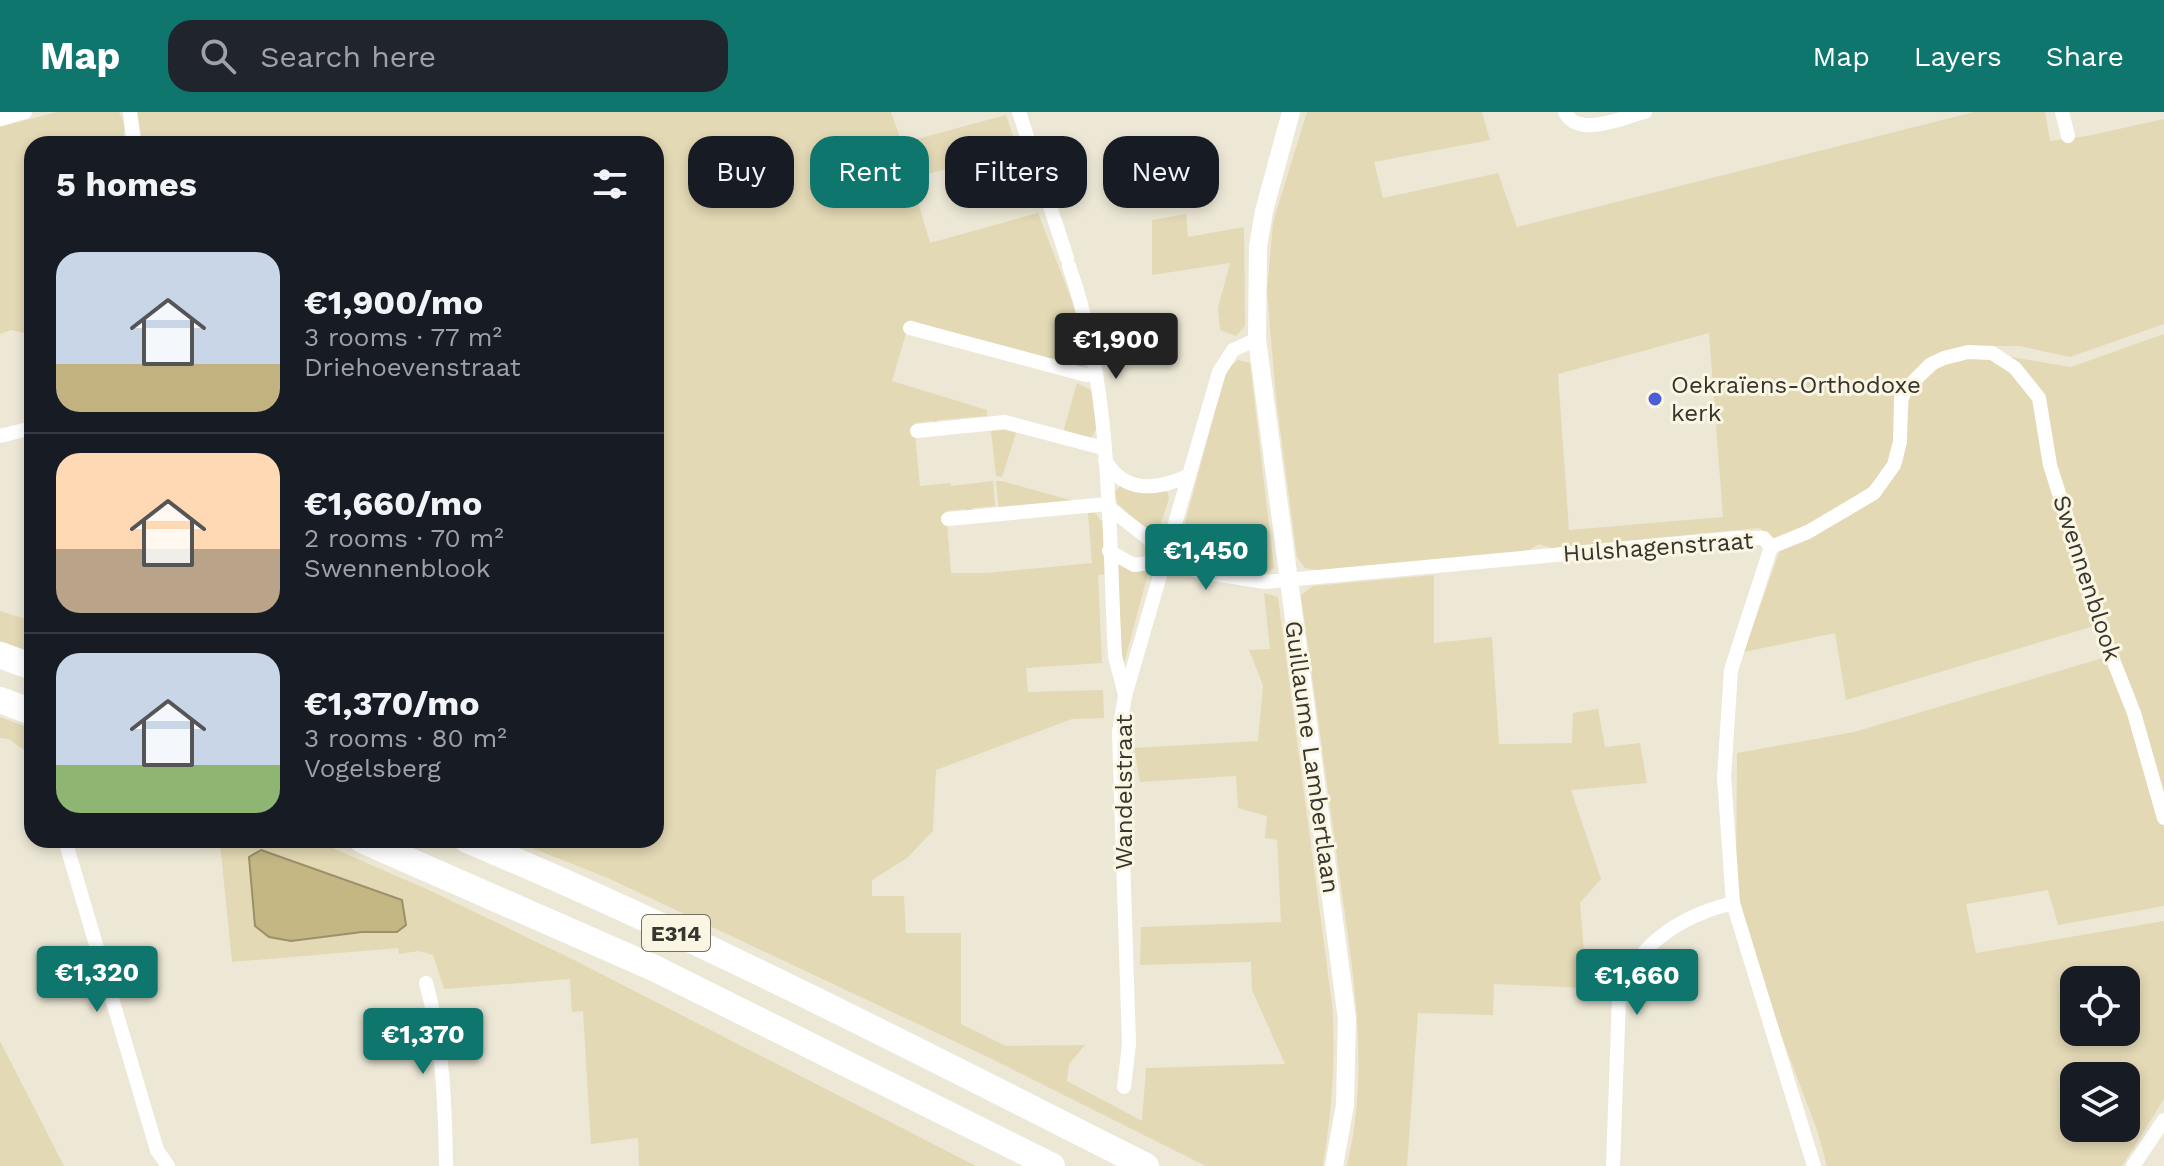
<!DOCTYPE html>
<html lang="en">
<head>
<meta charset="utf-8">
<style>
  body { margin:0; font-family:"Work Sans",sans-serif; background:#20242c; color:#f1f3f6; height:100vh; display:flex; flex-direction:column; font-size:30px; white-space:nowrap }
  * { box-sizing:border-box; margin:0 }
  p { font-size:26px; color:#9ea1a6 }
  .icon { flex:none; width:44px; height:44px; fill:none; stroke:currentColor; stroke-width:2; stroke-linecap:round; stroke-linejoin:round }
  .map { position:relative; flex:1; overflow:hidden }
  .details { position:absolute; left:24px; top:24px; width:640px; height:712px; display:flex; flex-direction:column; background:#171b24; border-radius:24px; box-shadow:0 4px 12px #0003 }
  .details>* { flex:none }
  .guide { position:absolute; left:688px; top:24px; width:760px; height:72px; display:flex; gap:16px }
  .tools { position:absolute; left:2060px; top:854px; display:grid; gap:16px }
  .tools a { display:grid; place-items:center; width:80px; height:80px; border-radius:16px; background:#171b24; box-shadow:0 4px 12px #0003; font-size:40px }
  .price { position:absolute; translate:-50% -68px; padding:0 18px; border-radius:8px; background:#0f766e; color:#fff; font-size:26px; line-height:52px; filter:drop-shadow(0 2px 4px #0008) }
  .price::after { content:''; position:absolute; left:50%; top:48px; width:24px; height:18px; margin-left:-12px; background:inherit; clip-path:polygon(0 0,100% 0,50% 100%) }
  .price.selected { background:#222; color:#fff }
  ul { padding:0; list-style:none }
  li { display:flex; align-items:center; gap:24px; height:200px; padding:0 32px }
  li+li { border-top:2px solid #363941 }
  li span { display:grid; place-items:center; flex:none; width:224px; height:160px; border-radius:24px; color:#555 }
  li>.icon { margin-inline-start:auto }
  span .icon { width:96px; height:96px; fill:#fffc; stroke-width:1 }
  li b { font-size:34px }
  h2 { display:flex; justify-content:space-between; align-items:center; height:96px; padding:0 32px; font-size:34px }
  .pill { padding:0 28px; border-radius:24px; background:#171b24; box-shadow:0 4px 12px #0003; font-size:28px; line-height:72px }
  .pill.selected { background:#0f766e; color:#fff }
  header { display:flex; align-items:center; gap:48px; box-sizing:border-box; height:112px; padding:0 40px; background:#0f766e; color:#fff }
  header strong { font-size:38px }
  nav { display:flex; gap:44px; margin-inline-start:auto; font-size:28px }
  .search { width:560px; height:72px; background:#20242c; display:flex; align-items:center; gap:20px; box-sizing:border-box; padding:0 28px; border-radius:24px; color:#9ea1a6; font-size:30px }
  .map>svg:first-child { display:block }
  .green { fill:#e3d9b5; fill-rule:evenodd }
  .water { fill:#c5b783; stroke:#9a906a; stroke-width:2 }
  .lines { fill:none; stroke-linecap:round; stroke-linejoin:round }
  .minor { stroke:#fff; stroke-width:14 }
  .tertiary { stroke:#fff; stroke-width:18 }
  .motorway { stroke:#fff; stroke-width:26 }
  .poi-dot { fill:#4e5dd3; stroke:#fbf6e3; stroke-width:3 }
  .labels { text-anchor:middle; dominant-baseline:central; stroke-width:6; stroke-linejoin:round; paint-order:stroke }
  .shield { fill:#fbf6e3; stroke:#727064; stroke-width:2 }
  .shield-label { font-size:22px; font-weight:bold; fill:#37362e }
  .poi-label { font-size:24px; fill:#37362e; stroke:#fbf6e3; text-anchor:start }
  .street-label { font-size:24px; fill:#37362e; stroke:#fbf6e3 }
</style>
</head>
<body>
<header>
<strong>Map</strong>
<div class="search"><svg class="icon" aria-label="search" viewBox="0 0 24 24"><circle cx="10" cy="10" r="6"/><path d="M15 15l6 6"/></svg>Search here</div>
<nav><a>Map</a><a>Layers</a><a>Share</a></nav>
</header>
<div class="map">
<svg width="2164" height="1054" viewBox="0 0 2164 1054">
  <rect width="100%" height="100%" fill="#ede8d6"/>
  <!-- green -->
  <g class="green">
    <polygon points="57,0 119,0 124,12 124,32 32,32 32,223 11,218 0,222 0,15"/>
    <path d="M137,0H891L902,31L1006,3L1018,39L911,66L930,131L1038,101L1072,189L1087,245L1083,254L1078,257L910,208L892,269L987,298V304L937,308V312L934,313L933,309L914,311L920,374L950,371L951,374L993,369L995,394L973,396L972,400H966L965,397L946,399L951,461H987L1092,451L1088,401H1095L1100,408L1103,409L1107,462L1098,463L1102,551L1026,556L1028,580L1103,578L1104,606L1072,607L936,658L933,719L907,746L872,768V784H904L906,821H961V912L1006,934L1085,933L1069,952L1067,969L1142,1009L1146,956L1285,952L1252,878L1251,850L1140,853L1141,815L1281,810L1277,728L1265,726L1267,704L1238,696L1236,664L1140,670L1134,636L1258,629L1263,573L1249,538L1270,537L1264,481L1278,485L1332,892C1336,951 1332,995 1323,1054H1206L990,946L610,767L512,728H656V32H143Z"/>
    <path d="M1307,0H1482L1490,28L1374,50L1383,86L1498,61L1517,115L1974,0H2045L2050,29L2087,24L2164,7V212L2070,245L2020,234H1979L1905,268C1901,294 1901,324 1890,348C1873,386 1811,410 1775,427L1759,416L1551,436L1539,432L1529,438L1317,458L1305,456L1297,445L1276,286L1267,180L1273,110ZM1709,221L1723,405L1569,418L1558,262Z"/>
    <polygon points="1186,102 1188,125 1244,115 1245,214 1236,224 1220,218 1218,196 1230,151 1152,163 1152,108"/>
    <path d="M2164,222V794L2058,813L2048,778L1966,792L1976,841L2164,809V987L2122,1054H1827L1817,1018L1781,923L1750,829L1736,773L1737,641L1854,620L2106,545L2094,514L1846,588L1835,521L1744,540L1781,435L1884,374L1903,350L1910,281L1943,252L1969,245H2011L2071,255ZM2074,868H2126V920H2074ZM2074,964H2126V1016H2074Z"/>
    <polygon points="1238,248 1250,251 1274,456 1264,462 1191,449 1183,443 1179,434 1217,291 1228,256"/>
    <path d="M1077,271L1093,279L1097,315L1092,325C1081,329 1072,324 1064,317Z"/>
    <polygon points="1005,318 1016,321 1002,365 996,364 991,319"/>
    <polygon points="996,369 1002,369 1074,389 999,398"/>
    <polygon points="1121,374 1167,379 1169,386 1157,424 1151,423 1117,391 1115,379"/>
    <polygon points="1115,450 1149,458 1123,555"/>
    <path d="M1434,463V531L1492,525L1499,632L1572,631L1573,601L1598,597L1605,635L1640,631L1647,671L1571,678L1601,767L1580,791L1587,876L1494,872L1493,903L1418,901L1407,1054H1347C1371,953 1352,854 1338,753C1326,663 1313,573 1301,483L1313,474Z"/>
    <polygon points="0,499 32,509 32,540 0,529"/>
    <polygon points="0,605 32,617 32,644 9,627 0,626"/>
    <path d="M213,728H314L431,779L572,847L976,1054H639L638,1026L591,1032L583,899L572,900L570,867L444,877L433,843L419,839L399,842L398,836L232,850L220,732ZM254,790L397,820L341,822L255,814Z"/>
    <polygon points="0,929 64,1054 0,1054"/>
  </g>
  <!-- water -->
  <polygon class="water" points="261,738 402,788 406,813 397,820 362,820 291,829 269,825 255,814 249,745"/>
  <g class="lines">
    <!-- minor -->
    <g class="minor">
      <polyline points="130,0 134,32"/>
      <polyline points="1019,0 1067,146"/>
      <path d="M1565,0C1578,27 1623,5 1645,0"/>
      <polyline points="2062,0 2068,24"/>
      <polyline points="0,7 25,0"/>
      <path d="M1069,154C1113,278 1108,414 1115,544L1124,579"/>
      <polyline points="910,216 1086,263 1096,261"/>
      <polyline points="917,319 1005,310 1103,336"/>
      <polyline points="0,324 32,316"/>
      <path d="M1105,348C1124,382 1157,378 1188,364"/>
      <polyline points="1108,395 1149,427 1163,449"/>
      <polyline points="948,407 1107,392"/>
      <polyline points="1771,435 1808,420 1874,381 1894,353 1900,330 1901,287 1906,277 1931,252 1944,246 1968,240 1992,241 2015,256 2039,286 2050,353 2106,530 2134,601 2164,706"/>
      <polyline points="1109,439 1134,453 1163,449 1201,460 1265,470 1737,426 1764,426 1771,435 1731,558 1724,665 1733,791 1814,1054"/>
      <polyline points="65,728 157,1038 168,1054"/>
      <path d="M426,871C443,931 445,992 446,1054"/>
      <polyline points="1124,975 1129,932 1119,620 1125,584 1219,260 1233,238 1257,227"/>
      <path d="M1613,1054L1619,884C1637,831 1681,804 1733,791"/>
      <polyline points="2133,1054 2164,1008"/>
    </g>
    <!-- tertiary -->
    <polyline class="tertiary" points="1291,0 1264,99 1258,135 1257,227 1347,907 1345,993 1334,1054"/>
    <!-- motorway -->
    <g class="motorway">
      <polyline points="0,543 32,555"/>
      <polyline points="0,588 32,600"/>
      <polyline points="362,728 656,857 1052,1054"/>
      <path d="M467,728C699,825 922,941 1146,1054"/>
    </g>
  </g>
  <!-- markers -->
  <circle class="poi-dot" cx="1655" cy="287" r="8"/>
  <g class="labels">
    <!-- shield labels -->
    <rect class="shield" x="642" y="803" width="68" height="36" rx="6"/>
    <g class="shield-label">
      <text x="676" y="821">E314</text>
    </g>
    <!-- poi labels -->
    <g class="poi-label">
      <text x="1671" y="273">Oekraïens-Orthodoxe<tspan x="1671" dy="28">kerk</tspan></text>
    </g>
    <!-- street labels -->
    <g class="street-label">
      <text transform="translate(1658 435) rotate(-4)">Hulshagenstraat</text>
      <text transform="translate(2087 466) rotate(72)">Swennenblook</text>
      <text transform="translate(1312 645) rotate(82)">Guillaume Lambertlaan</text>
      <text transform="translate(1124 680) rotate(-90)">Wandelstraat</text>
    </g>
  </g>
</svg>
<div class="tools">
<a><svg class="icon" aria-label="locate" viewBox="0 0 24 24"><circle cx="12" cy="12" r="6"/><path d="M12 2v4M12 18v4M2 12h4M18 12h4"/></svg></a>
<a><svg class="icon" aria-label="layers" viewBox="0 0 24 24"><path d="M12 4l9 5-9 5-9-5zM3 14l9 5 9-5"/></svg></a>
</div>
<b class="price selected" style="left:1116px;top:269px">€1,900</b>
<b class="price" style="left:1206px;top:480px">€1,450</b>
<b class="price" style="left:97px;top:902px">€1,320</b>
<b class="price" style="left:1637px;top:905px">€1,660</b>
<b class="price" style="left:423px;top:964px">€1,370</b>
<div class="guide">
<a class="pill">Buy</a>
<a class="pill selected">Rent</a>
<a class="pill">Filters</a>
<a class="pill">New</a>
</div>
<section class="details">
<h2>5 homes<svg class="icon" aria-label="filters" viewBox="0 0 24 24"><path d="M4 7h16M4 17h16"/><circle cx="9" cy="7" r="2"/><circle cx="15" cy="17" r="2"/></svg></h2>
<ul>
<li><span style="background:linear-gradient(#c9d6e8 70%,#c2b280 0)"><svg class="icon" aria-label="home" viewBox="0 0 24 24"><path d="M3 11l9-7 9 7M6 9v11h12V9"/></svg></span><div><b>€1,900/mo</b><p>3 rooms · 77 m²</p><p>Driehoevenstraat</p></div></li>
<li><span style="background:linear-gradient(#ffd9b3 60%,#b9a48a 0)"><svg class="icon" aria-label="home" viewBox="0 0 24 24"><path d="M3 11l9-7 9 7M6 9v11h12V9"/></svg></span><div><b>€1,660/mo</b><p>2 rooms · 70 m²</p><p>Swennenblook</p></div></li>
<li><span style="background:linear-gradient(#c9d6e8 70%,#8fb573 0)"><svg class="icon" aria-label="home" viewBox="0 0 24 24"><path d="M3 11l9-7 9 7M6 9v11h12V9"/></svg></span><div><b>€1,370/mo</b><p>3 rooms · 80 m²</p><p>Vogelsberg</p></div></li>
</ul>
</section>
</div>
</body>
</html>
